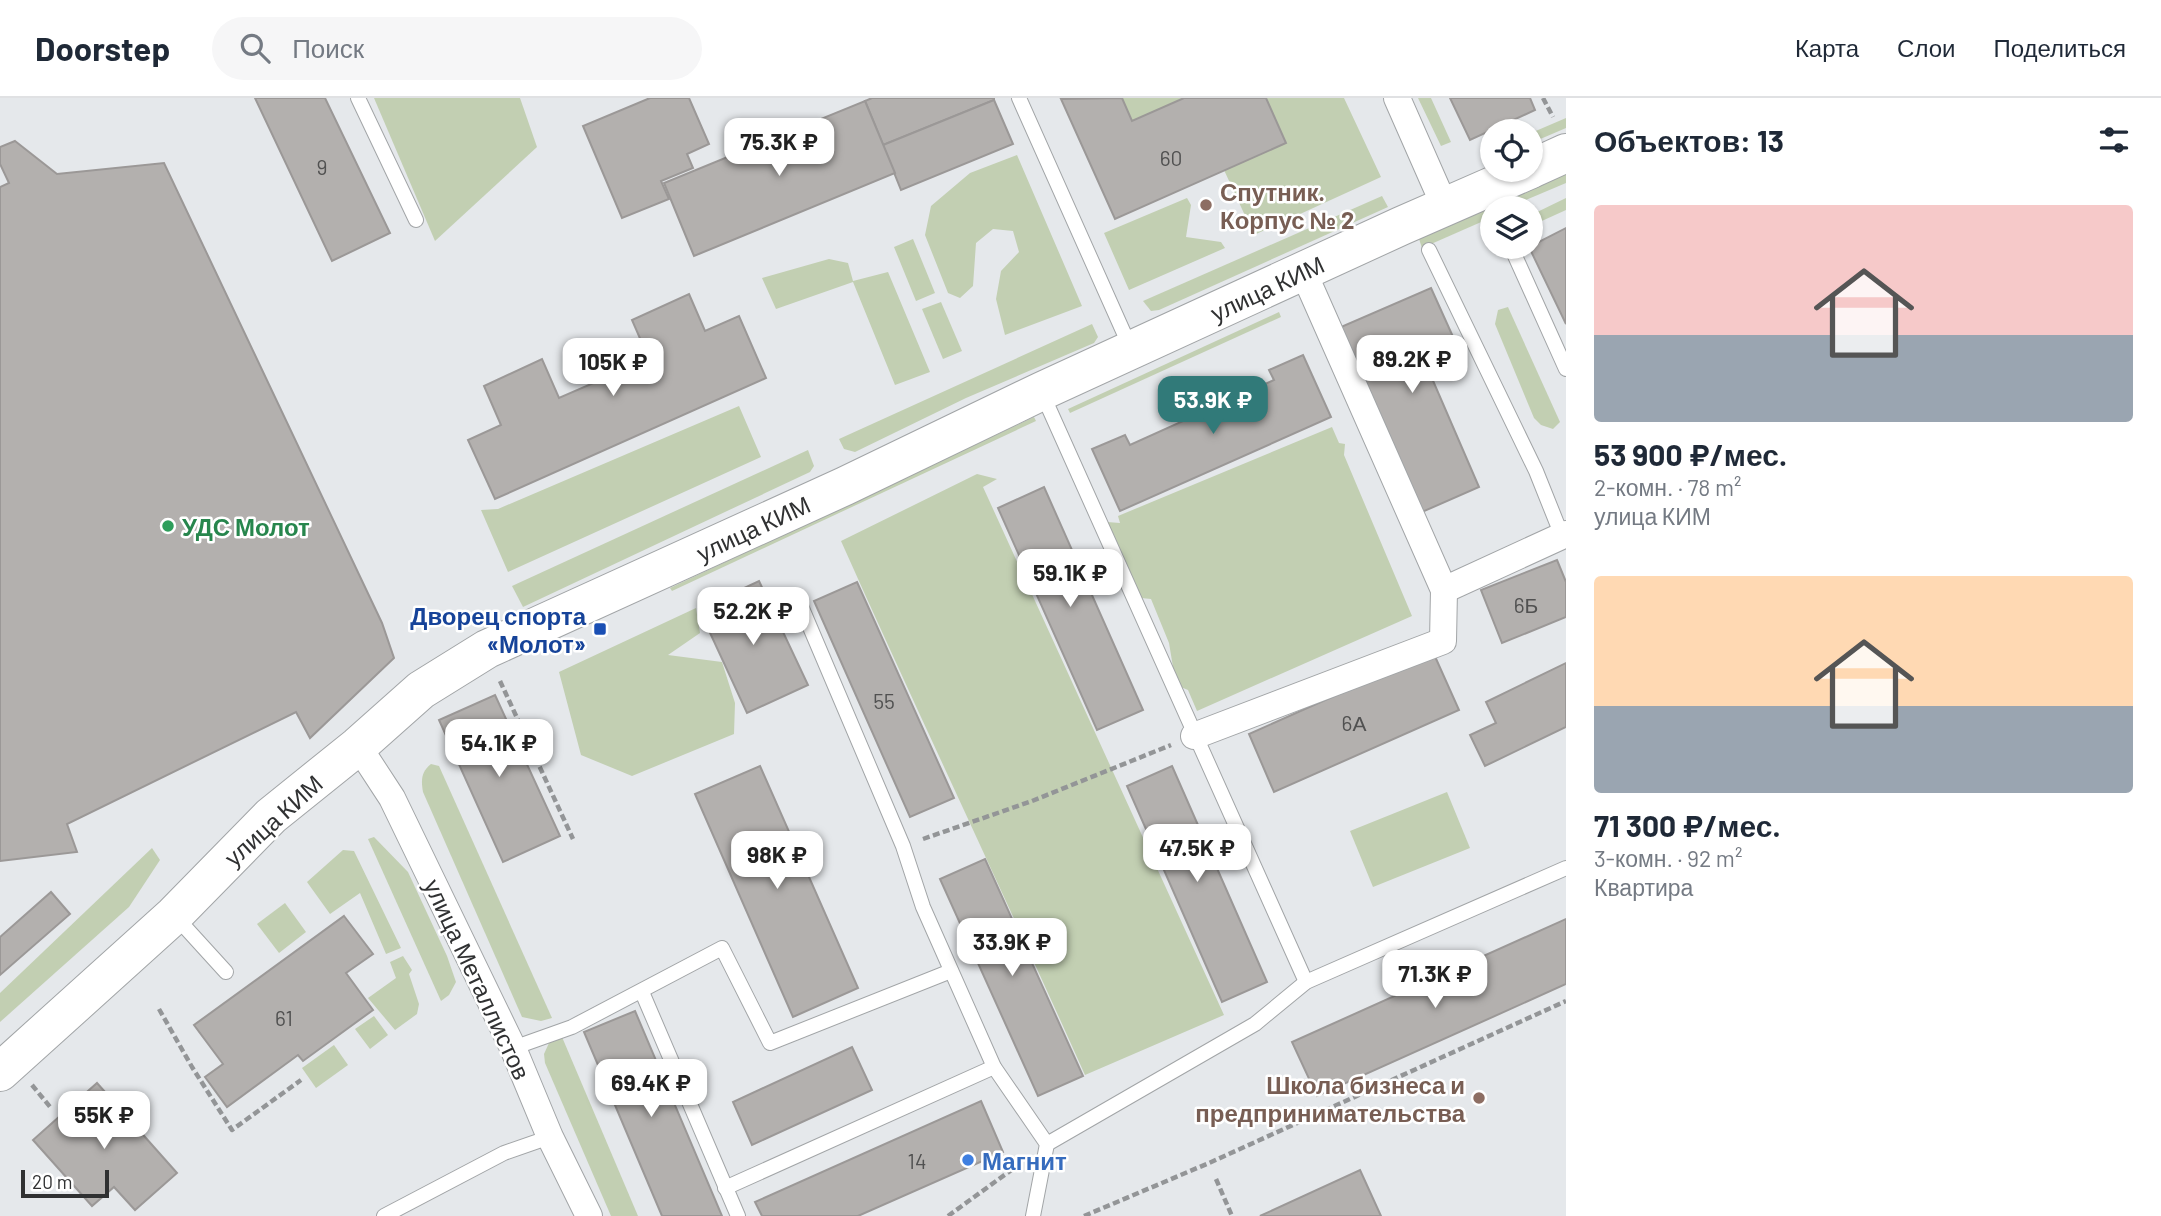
<!DOCTYPE html>
<html lang="ru">
<head>
<meta charset="utf-8">
<style>
  body { margin:0; font-family:Barlow,sans-serif; background:#f6f6f7; color:#1f2937; height:100vh; display:flex; flex-direction:column; font-size:26px; white-space:nowrap }
  * { box-sizing:border-box; margin:0 }
  p { font-size:23px; color:#747a83 }
  .icon { flex:none; width:38px; height:38px; fill:none; stroke:currentColor; stroke-width:2; stroke-linecap:round; stroke-linejoin:round }
  .map { position:relative; flex:1; overflow:hidden }
  .sheet { display:flex; flex-direction:column; background:#fff; width:595px }
  .sheet>* { flex:none }
  .controls { position:absolute; left:1480px; top:21px; display:grid; gap:14px }
  .controls a { display:grid; place-items:center; width:63px; height:63px; border-radius:50%; background:#fff; box-shadow:0 2px 5px #0004; font-size:35px }
  .scale { position:absolute; left:21px; bottom:18px; width:88px; box-sizing:border-box; padding-left:7px; border:4px solid #303132; border-top:0; font-size:19px; line-height:24px; white-space:nowrap; color:#303132; -webkit-text-stroke:5px #fff; paint-order:stroke }
  .price { position:absolute; translate:-50% -60px; padding:0 16px; border-radius:14px; background:#fff; color:#222; font-size:23px; line-height:46px; filter:drop-shadow(0 2px 4px #0008) }
  .price::after { content:''; position:absolute; left:50%; top:42px; width:21px; height:16px; margin-left:-10px; background:inherit; clip-path:polygon(0 0,100% 0,50% 100%) }
  .price.on { background:#317a79; color:#fff }
  ul { padding:0; list-style:none }
  li { display:grid; align-content:center; gap:14px; height:371px; padding:0 28px }
  li span { display:grid; place-items:center; height:217px; border-radius:7px; color:#555 }
  li>.icon { margin-inline-start:auto }
  span .icon { width:126px; height:126px; fill:#fffc; stroke-width:1 }
  li b { font-size:30px }
  h2 { display:flex; justify-content:space-between; align-items:center; height:84px; padding:0 28px; font-size:30px }
  header { display:flex; align-items:center; gap:42px; box-sizing:border-box; height:98px; padding:0 35px; background:#fff; border-bottom:2px solid #e0e1e3 }
  header strong { font-size:33px }
  nav { display:flex; gap:38px; margin-inline-start:auto; font-size:24px }
  .search { width:490px; height:63px; background:#f6f6f7; display:flex; align-items:center; gap:18px; box-sizing:border-box; padding:0 24px; border-radius:38px; color:#747a83; font-size:26px }
  main { display:flex; flex:1; min-height:0 }
  .map>svg:first-child { display:block }
  .green { fill:#c2cfb2 }
  .building { fill:#b3b0ae; stroke:#9b9897; stroke-width:2 }
  .lines { fill:none; stroke-linecap:round; stroke-linejoin:round }
  .lane-casing { stroke:#a2a5a7; stroke-width:16 }
  .street-casing { stroke:#a2a5a7; stroke-width:28 }
  .secondary-casing { stroke:#a2a5a7; stroke-width:40 }
  .path { stroke:#939597; stroke-width:4.5; stroke-dasharray:7 3.5; stroke-linecap:butt }
  .lane { stroke:#fff; stroke-width:14 }
  .street { stroke:#fff; stroke-width:26 }
  .secondary { stroke:#fff; stroke-width:38 }
  .education-dot { fill:#8d6e63; stroke:#fff; stroke-width:2.5 }
  .leisure-dot { fill:#2e9e5b; stroke:#fff; stroke-width:2.5 }
  .transit-dot { fill:#1a4fb4; stroke:#fff; stroke-width:2.5 }
  .shop-dot { fill:#3f7fe0; stroke:#fff; stroke-width:2.5 }
  .labels { text-anchor:middle; dominant-baseline:central; stroke-width:5; stroke-linejoin:round; paint-order:stroke }
  .number-label { font-size:21px; fill:#515151 }
  .education-label { font-size:24px; font-weight:bold; fill:#785e54; stroke:#fff; text-anchor:start }
  .street-label { font-size:24px; fill:#303132; stroke:#fff }
  .leisure-label { font-size:24px; font-weight:bold; fill:#27864d; stroke:#fff; text-anchor:start }
  .transit-label { font-size:24px; font-weight:bold; fill:#164399; stroke:#fff; text-anchor:end }
  .shop-label { font-size:24px; font-weight:bold; fill:#366cbe; stroke:#fff; text-anchor:start }
</style>
</head>
<body>
<header>
<strong>Doorstep</strong>
<div class="search"><svg class="icon" aria-label="search" viewBox="0 0 24 24"><circle cx="10" cy="10" r="6"/><path d="M15 15l6 6"/></svg>Поиск</div>
<nav><a>Карта</a><a>Слои</a><a>Поделиться</a></nav>
</header>
<main>
<div class="map">
<svg width="1566" height="1118" viewBox="0 0 1566 1118">
  <rect width="100%" height="100%" fill="#e5e8eb"/>
  <!-- green -->
  <g class="green">
    <polygon points="374,0 520,0 537,49 435,143"/>
    <polygon points="1122,0 1184,0 1132,23"/>
    <polygon points="1266,0 1344,0 1381,79 1254,137 1224,72 1286,45"/>
    <polygon points="1418,0 1431,0 1451,44 1441,48"/>
    <polygon points="1566,20 1566,30 1531,45 1531,35"/>
    <polygon points="1017,57 1082,208 1005,237 996,201 1001,173 1019,154 1013,133 993,131 976,145 973,188 960,200 948,195 925,137 931,108 970,75"/>
    <polygon points="1566,74 1566,85 1507,110 1504,102"/>
    <polygon points="1382,98 1388,109 1159,212 1151,213 1143,203"/>
    <polygon points="1187,100 1191,107 1186,139 1221,144 1225,150 1129,192 1104,135"/>
    <polygon points="1566,100 1566,112 1533,127 1531,117"/>
    <polygon points="1484,112 1488,121 1422,150 1419,141"/>
    <polygon points="913,141 935,195 916,203 894,149"/>
    <polygon points="829,161 848,165 853,183 888,174 930,274 895,287 853,184 776,211 762,180"/>
    <polygon points="941,204 962,253 943,261 922,211"/>
    <polygon points="1508,209 1560,324 1553,331 1541,327 1534,320 1495,226 1498,212"/>
    <polygon points="1279,214 1281,219 1070,315 1068,311"/>
    <polygon points="1092,226 1098,239 1094,245 966,300 855,354 844,351 839,341"/>
    <polygon points="739,308 761,359 508,474 481,412 498,411"/>
    <polygon points="1034,319 1036,323 672,493 670,490"/>
    <polygon points="1332,329 1339,345 1345,346 1344,357 1412,518 1197,613 1188,592 1176,587 1169,545 1151,501 1141,500 1107,424 1120,425 1118,418"/>
    <polygon points="808,352 814,368 810,374 523,509 512,488"/>
    <path d="M977,376L997,381L983,389L1224,917L1085,977C1005,798 921,622 841,443Z"/>
    <polygon points="696,510 700,535 668,557 722,564 735,605 734,636 632,678 581,657 559,574"/>
    <path d="M431,666L439,668L552,920L541,923L522,919L423,694C421,682 421,674 431,666Z"/>
    <polygon points="1447,694 1470,750 1373,789 1350,733"/>
    <polygon points="374,739 408,774 447,858 456,884 449,897 441,903 368,741"/>
    <polygon points="152,750 160,762 129,809 0,924 0,895"/>
    <polygon points="343,752 354,753 401,850 386,856 360,795 330,816 307,784"/>
    <polygon points="285,805 306,834 279,855 257,826"/>
    <polygon points="403,858 412,872 409,876 419,906 417,916 395,932 368,900 396,880 390,864"/>
    <polygon points="374,918 388,937 370,951 355,931"/>
    <polygon points="562,939 638,1118 611,1118 545,965 544,956 549,945"/>
    <polygon points="334,947 348,967 316,990 302,970"/>
  </g>
  <!-- building -->
  <g class="building">
    <polygon points="255,0 325,0 390,135 332,163"/>
    <polygon points="650,0 689,0 709,46 687,56 693,70 661,83 669,101 622,120 583,28"/>
    <polygon points="872,0 994,0 994,2 883,47 865,3"/>
    <polygon points="1122,0 1132,23 1184,0 1266,0 1286,45 1115,121 1061,1"/>
    <polygon points="1450,0 1530,0 1535,12 1470,42"/>
    <polygon points="994,2 1013,46 901,92 883,47"/>
    <polygon points="865,3 895,75 694,158 664,85"/>
    <polygon points="15,43 57,76 164,65 382,525 394,560 310,640 296,614 67,726 77,754 0,763 0,89 9,85 0,66 0,49"/>
    <polygon points="1566,130 1566,226 1529,149"/>
    <polygon points="1431,190 1454,241 1421,255 1479,389 1422,414 1341,229"/>
    <polygon points="689,196 705,233 739,218 766,280 495,401 468,342 501,327 484,288 542,261 559,300 649,261 632,222"/>
    <polygon points="1303,257 1331,319 1120,413 1092,351 1125,337 1130,347 1274,282 1269,272"/>
    <polygon points="1044,389 1143,612 1097,632 998,410"/>
    <polygon points="1557,462 1566,484 1566,519 1502,545 1481,492"/>
    <polygon points="759,483 808,587 747,615 699,511"/>
    <polygon points="857,484 954,700 910,719 814,503"/>
    <polygon points="1433,554 1459,612 1274,694 1249,636"/>
    <polygon points="1566,565 1566,629 1485,668 1470,637 1496,625 1486,604"/>
    <polygon points="495,597 560,738 503,764 439,622"/>
    <polygon points="760,668 858,890 793,919 695,696"/>
    <polygon points="1172,668 1267,884 1222,904 1127,688"/>
    <polygon points="985,761 1083,978 1038,998 940,781"/>
    <polygon points="51,794 70,816 0,877 0,839"/>
    <polygon points="344,818 373,856 346,875 373,912 303,963 298,957 227,1009 205,979 223,966 194,927"/>
    <polygon points="1566,821 1566,886 1317,998 1292,944"/>
    <polygon points="635,913 722,1118 662,1118 584,934"/>
    <polygon points="852,949 872,992 752,1047 733,1004"/>
    <polygon points="97,985 177,1075 135,1112 114,1089 92,1108 33,1042"/>
    <polygon points="981,1003 1003,1054 858,1118 762,1118 755,1104"/>
    <polygon points="1360,1072 1381,1118 1260,1118"/>
  </g>
  <g class="lines">
    <!-- lane casing -->
    <g class="lane-casing">
      <g id="lane">
        <polyline points="358,0 416,122"/>
        <polyline points="1019,0 1131,251"/>
        <polyline points="1511,149 1566,271"/>
        <polyline points="1429,152 1536,373 1562,438"/>
        <polyline points="1042,295 1306,884"/>
        <polyline points="801,508 903,748 923,809 994,969 1047,1046 1033,1118"/>
        <polyline points="175,818 226,874"/>
        <polyline points="642,894 738,1118"/>
        <polyline points="513,950 572,929 722,850 770,945 951,873"/>
        <polyline points="1047,1046 1255,926 1306,884 1566,770"/>
        <polyline points="725,1090 994,969"/>
        <polyline points="384,1118 504,1055 550,1039"/>
      </g>
    </g>
    <!-- street casing -->
    <g class="street-casing">
      <g id="street">
        <polyline points="1397,0 1445,109"/>
        <polyline points="1444,492 1566,436"/>
        <polyline points="1194,638 1443,543 1444,492 1303,173"/>
        <polyline points="358,648 392,700 513,950 550,1039 589,1118"/>
      </g>
    </g>
    <!-- secondary casing -->
    <g class="secondary-casing">
      <g id="secondary">
        <polyline points="1531,71 1566,55"/>
        <polyline points="0,974 174,817 271,718 358,648 421,592 487,551 845,388 1042,293 1401,128 1529,72"/>
      </g>
    </g>
    <!-- path -->
    <g class="path">
      <polyline points="1543,0 1553,19"/>
      <polyline points="500,583 573,741"/>
      <polyline points="923,741 1032,703 1171,647"/>
      <polyline points="159,911 192,969 232,1032 301,982"/>
      <polyline points="32,987 51,1010"/>
      <polyline points="1216,1081 1232,1118"/>
      <polyline points="948,1118 1021,1065"/>
      <polyline points="1084,1118 1209,1065 1566,903"/>
    </g>
    <!-- lane -->
    <use href="#lane" class="lane"/>
    <!-- street -->
    <use href="#street" class="street"/>
    <!-- secondary -->
    <use href="#secondary" class="secondary"/>
  </g>
  <!-- markers -->
  <g class="education-dot">
    <circle cx="1206" cy="107" r="7"/>
    <circle cx="1479" cy="1000" r="7"/>
  </g>
  <circle class="leisure-dot" cx="168" cy="428" r="7"/>
  <rect class="transit-dot" x="593" y="524" width="14" height="14" rx="3.5"/>
  <circle class="shop-dot" cx="968" cy="1062" r="7"/>
  <g class="labels">
    <!-- number labels -->
    <g class="number-label">
      <text x="1171" y="59">60</text>
      <text x="322" y="68">9</text>
      <text x="1526" y="506">6Б</text>
      <text x="884" y="602">55</text>
      <text x="1354" y="624">6А</text>
      <text x="284" y="919">61</text>
      <text x="917" y="1062">14</text>
    </g>
    <!-- education labels -->
    <g class="education-label">
      <text x="1220" y="93">Спутник.<tspan x="1220" dy="28">Корпус № 2</tspan></text>
      <text x="1465" y="986" text-anchor="end">Школа бизнеса и<tspan x="1465" dy="28">предпринимательства</tspan></text>
    </g>
    <!-- street labels -->
    <g class="street-label">
      <text transform="translate(1267 190) rotate(-25)">улица КИМ</text>
      <text transform="translate(753 430) rotate(-25)">улица КИМ</text>
      <text transform="translate(273 722) rotate(-42)">улица КИМ</text>
      <text transform="translate(478 881) rotate(65)">улица Металлистов</text>
    </g>
    <!-- leisure labels -->
    <g class="leisure-label">
      <text x="182" y="428">УДС Молот</text>
    </g>
    <!-- transit labels -->
    <g class="transit-label">
      <text x="586" y="517">Дворец спорта<tspan x="586" dy="28">«Молот»</tspan></text>
    </g>
    <!-- shop labels -->
    <g class="shop-label">
      <text x="982" y="1062">Магнит</text>
    </g>
  </g>
</svg>
<div class="controls">
<a><svg class="icon" aria-label="locate" viewBox="0 0 24 24"><circle cx="12" cy="12" r="6"/><path d="M12 2v4M12 18v4M2 12h4M18 12h4"/></svg></a>
<a><svg class="icon" aria-label="layers" viewBox="0 0 24 24"><path d="M12 4l9 5-9 5-9-5zM3 14l9 5 9-5"/></svg></a>
</div>
<div class="scale">20 m</div>
<b class="price" style="left:779px;top:80px">75.3K ₽</b>
<b class="price" style="left:1412px;top:297px">89.2K ₽</b>
<b class="price" style="left:613px;top:300px">105K ₽</b>
<b class="price on" style="left:1213px;top:338px">53.9K ₽</b>
<b class="price" style="left:1070px;top:511px">59.1K ₽</b>
<b class="price" style="left:753px;top:549px">52.2K ₽</b>
<b class="price" style="left:499px;top:681px">54.1K ₽</b>
<b class="price" style="left:1197px;top:786px">47.5K ₽</b>
<b class="price" style="left:777px;top:793px">98K ₽</b>
<b class="price" style="left:1012px;top:880px">33.9K ₽</b>
<b class="price" style="left:1435px;top:912px">71.3K ₽</b>
<b class="price" style="left:651px;top:1021px">69.4K ₽</b>
<b class="price" style="left:104px;top:1053px">55K ₽</b>
</div>
<section class="sheet">
<h2>Объектов: 13<svg class="icon" aria-label="filters" viewBox="0 0 24 24"><path d="M4 7h16M4 17h16"/><circle cx="9" cy="7" r="2"/><circle cx="15" cy="17" r="2"/></svg></h2>
<ul>
<li><span style="background:linear-gradient(#f6c9c9 60%,#9aa5b1 0)"><svg class="icon" aria-label="home" viewBox="0 0 24 24"><path d="M3 11l9-7 9 7M6 9v11h12V9"/></svg></span><div><b>53 900 ₽/мес.</b><p>2-комн. · 78 m²</p><p>улица КИМ</p></div></li>
<li><span style="background:linear-gradient(#ffd9b3 60%,#9aa5b1 0)"><svg class="icon" aria-label="home" viewBox="0 0 24 24"><path d="M3 11l9-7 9 7M6 9v11h12V9"/></svg></span><div><b>71 300 ₽/мес.</b><p>3-комн. · 92 m²</p><p>Квартира</p></div></li>
</ul>
</section>
</main>
</body>
</html>
